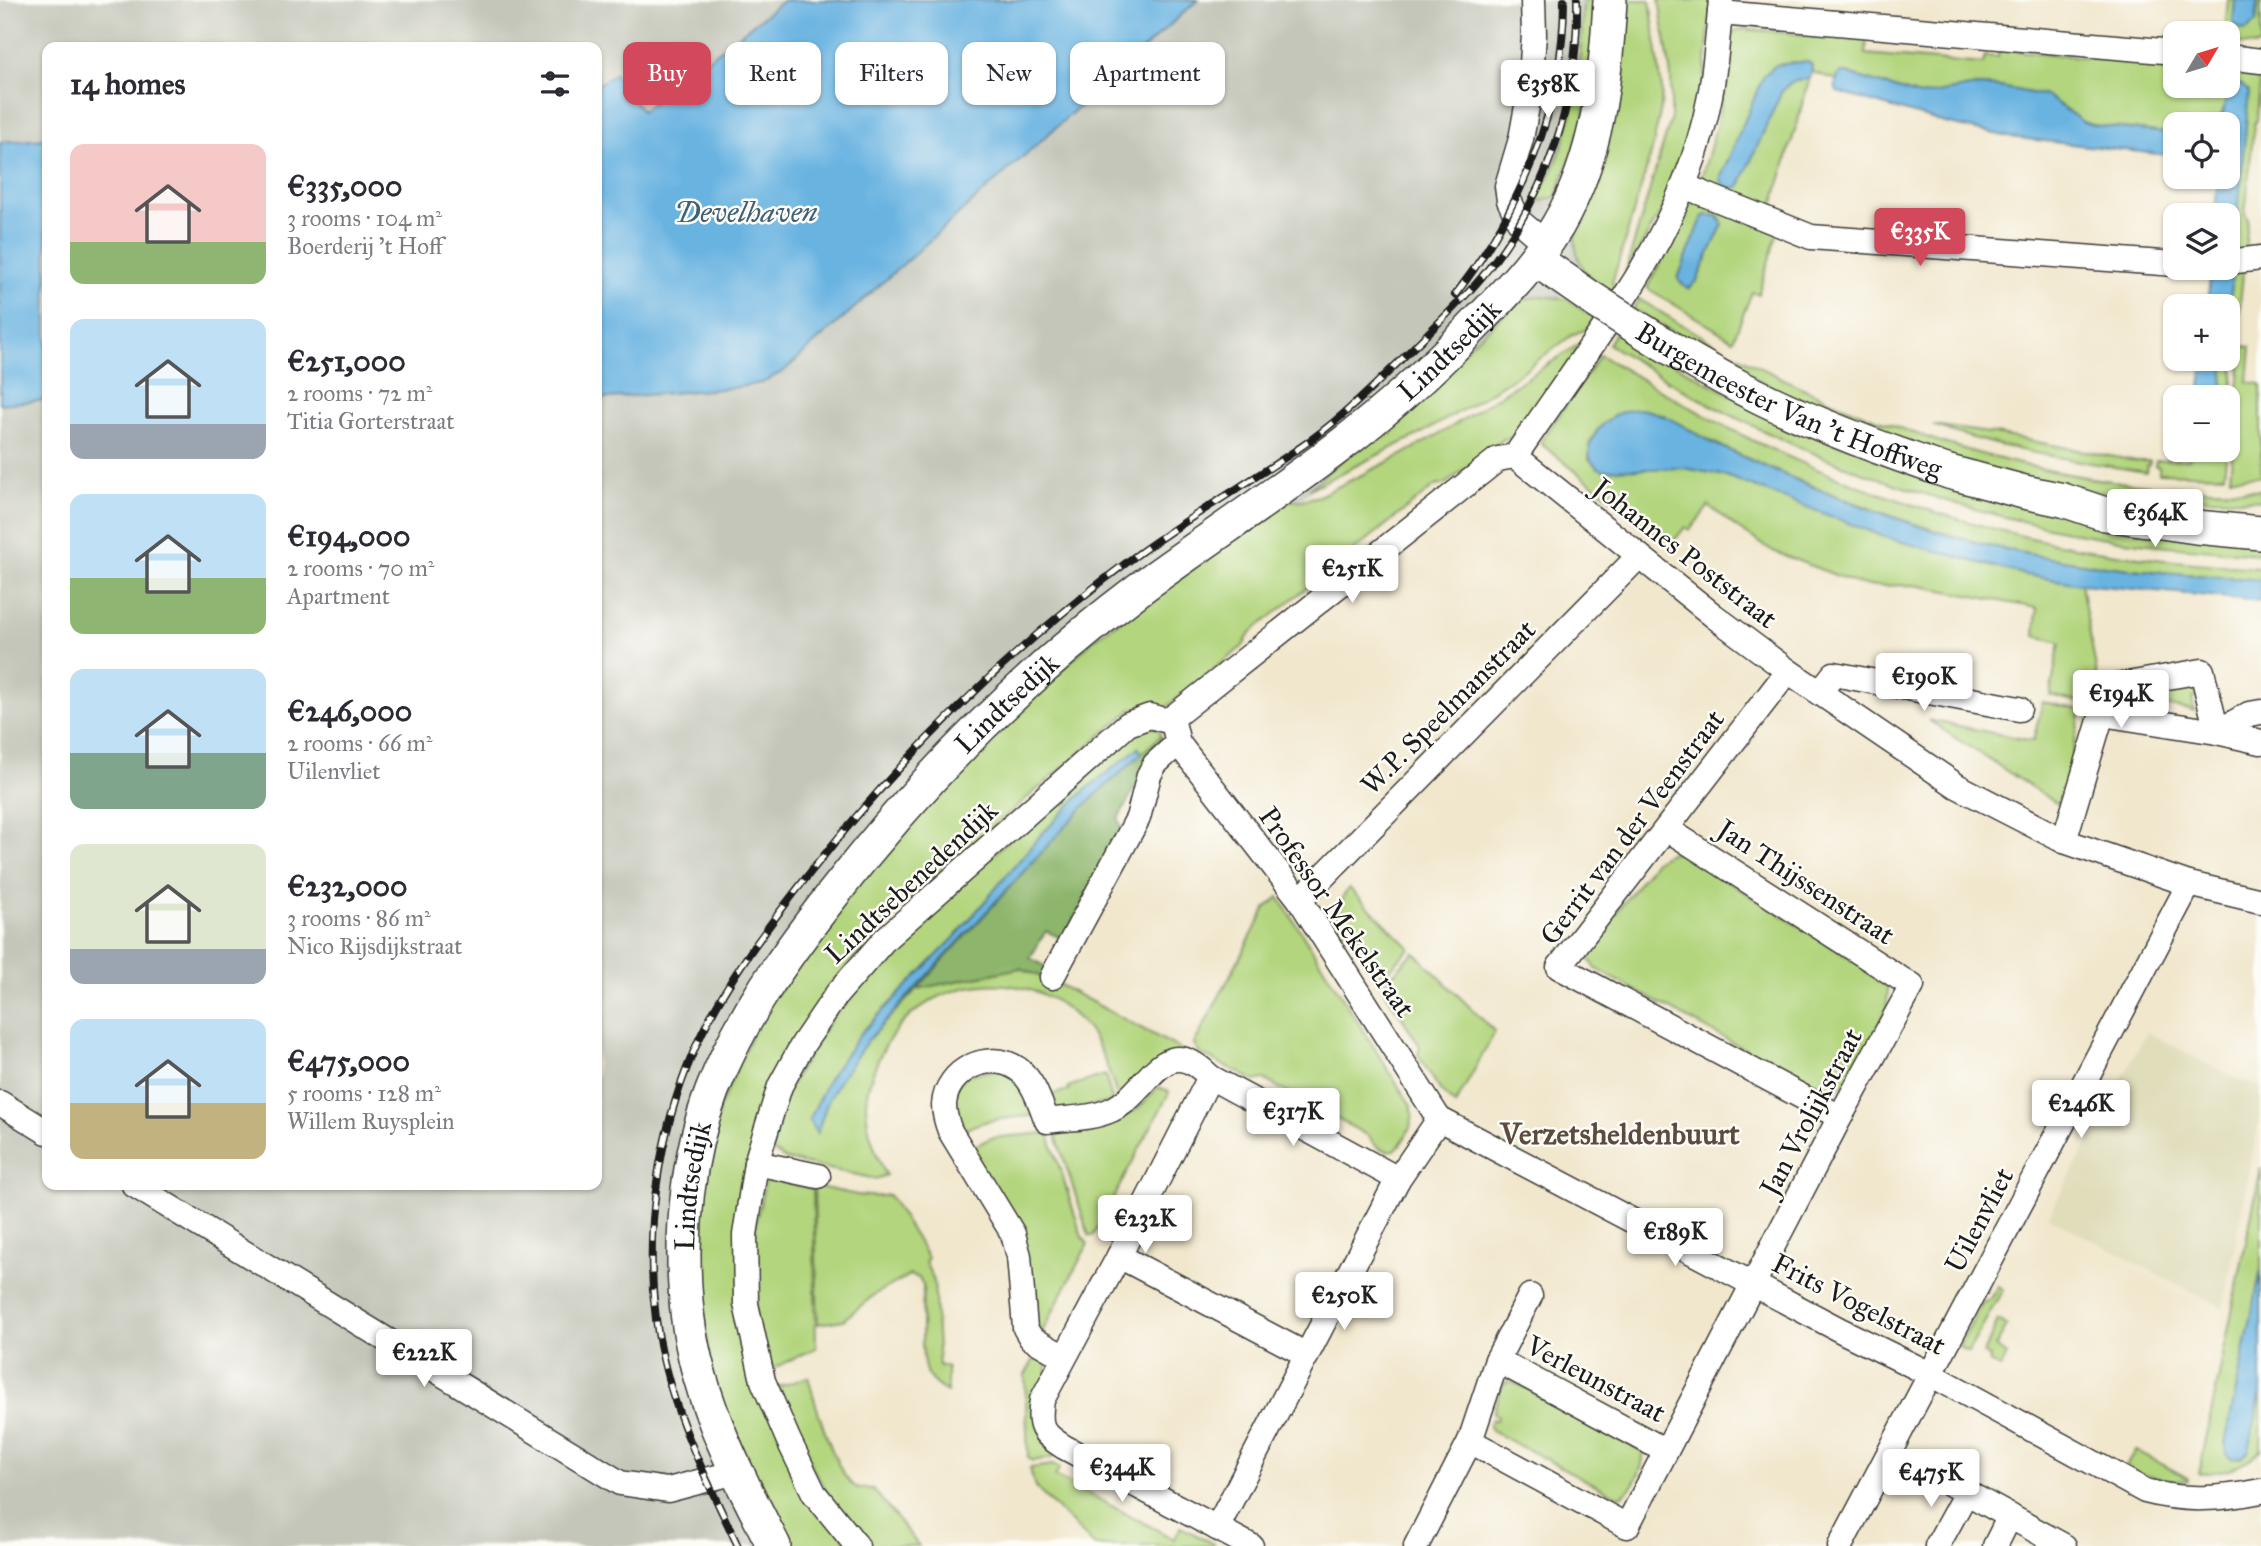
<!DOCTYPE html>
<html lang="en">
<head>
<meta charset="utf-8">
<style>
  body { margin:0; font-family:"IM FELL Great Primer",serif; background:#f7f7f7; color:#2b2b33; height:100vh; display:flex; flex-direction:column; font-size:26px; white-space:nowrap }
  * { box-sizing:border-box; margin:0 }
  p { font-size:23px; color:#7c7c81 }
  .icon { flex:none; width:38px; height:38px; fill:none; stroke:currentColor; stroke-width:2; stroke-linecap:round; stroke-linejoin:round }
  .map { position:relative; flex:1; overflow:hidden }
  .details { position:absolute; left:42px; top:42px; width:560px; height:1148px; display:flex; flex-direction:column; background:#fff; border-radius:14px; box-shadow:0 2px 5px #0004 }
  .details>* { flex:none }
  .banner { position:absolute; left:623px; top:42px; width:665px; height:63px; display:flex; gap:14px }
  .needle { width:46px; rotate:52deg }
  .buttons { position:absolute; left:2163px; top:21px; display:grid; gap:14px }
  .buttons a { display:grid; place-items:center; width:77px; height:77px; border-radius:14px; background:#fff; box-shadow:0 2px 5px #0004; font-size:35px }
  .price { position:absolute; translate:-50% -60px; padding:0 16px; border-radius:7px; background:#fff; color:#222; font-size:23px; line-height:46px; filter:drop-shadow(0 2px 4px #0008) }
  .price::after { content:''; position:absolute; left:50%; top:42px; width:21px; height:16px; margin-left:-10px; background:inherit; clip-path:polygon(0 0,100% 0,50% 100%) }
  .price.current { background:#d1495b; color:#fff }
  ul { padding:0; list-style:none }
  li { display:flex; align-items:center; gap:21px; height:175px; padding:0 28px }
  li span { display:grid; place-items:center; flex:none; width:196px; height:140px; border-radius:14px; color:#555 }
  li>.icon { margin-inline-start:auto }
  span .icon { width:84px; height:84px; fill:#fffc; stroke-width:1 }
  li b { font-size:30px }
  h2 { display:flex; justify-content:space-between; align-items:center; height:84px; padding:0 28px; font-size:30px }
  .tag { padding:0 24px; border-radius:14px; background:#fff; box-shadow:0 2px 5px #0004; font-size:24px; line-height:63px }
  .tag.current { background:#d1495b; color:#fff }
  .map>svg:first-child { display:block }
  .built { fill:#e0ddbb }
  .industrial { fill:#c4c6b9; fill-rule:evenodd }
  .green { fill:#b2d57d; stroke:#67784c; stroke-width:2; fill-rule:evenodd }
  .forest { fill:#8db66c; stroke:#546944; stroke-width:2 }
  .water { fill:#69b3e1; stroke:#42687e; stroke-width:2 }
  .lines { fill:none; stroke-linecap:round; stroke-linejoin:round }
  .street-casing { stroke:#3c3a37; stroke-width:27 }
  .secondary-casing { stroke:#3c3a37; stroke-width:36 }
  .street { stroke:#fff; stroke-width:24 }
  .secondary { stroke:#fff; stroke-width:33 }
  .rail-casing { stroke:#1c1c1c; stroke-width:8 }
  .rail { stroke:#fdfcf7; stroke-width:5; stroke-dasharray:16; stroke-linecap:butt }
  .secondary-bridge-casing { stroke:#3c3a37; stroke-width:36; stroke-linecap:butt }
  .secondary-bridge { stroke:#fff; stroke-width:33 }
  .labels { text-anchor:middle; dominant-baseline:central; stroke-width:5; stroke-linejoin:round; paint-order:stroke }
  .street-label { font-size:28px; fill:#1c1c1c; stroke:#fdfcf7 }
  .water-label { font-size:30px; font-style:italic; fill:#3f6075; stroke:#fdfcf7 }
  .neighbourhood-label { font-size:30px; font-weight:bold; fill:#5c4c3d; stroke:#fdfcf7 }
</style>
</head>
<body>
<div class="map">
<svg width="2261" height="1546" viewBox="0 0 2261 1546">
  <rect width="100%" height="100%" fill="#fdfcf7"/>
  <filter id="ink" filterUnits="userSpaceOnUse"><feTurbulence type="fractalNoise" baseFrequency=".0143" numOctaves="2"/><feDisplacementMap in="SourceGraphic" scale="14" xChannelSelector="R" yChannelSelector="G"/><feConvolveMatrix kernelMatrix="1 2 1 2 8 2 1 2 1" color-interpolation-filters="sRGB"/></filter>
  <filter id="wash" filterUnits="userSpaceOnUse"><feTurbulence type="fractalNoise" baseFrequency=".00686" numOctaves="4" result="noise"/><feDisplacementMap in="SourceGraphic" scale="28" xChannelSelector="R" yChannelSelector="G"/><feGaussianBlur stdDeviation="1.57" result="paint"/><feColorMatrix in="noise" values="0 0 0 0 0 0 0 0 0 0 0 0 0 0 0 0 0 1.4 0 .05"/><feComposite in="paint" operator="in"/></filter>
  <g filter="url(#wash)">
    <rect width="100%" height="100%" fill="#f1e7cd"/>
    <!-- built -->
    <polygon class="built" points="2147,1032 2236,1079 2261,1087 2261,1110 2223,1308 2048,1217"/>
    <!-- industrial -->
    <path class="industrial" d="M0,0H1617L1605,261L1051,694L819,942L707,1216L825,1546H0ZM47,47H597V1185H47Z"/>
    <!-- green -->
    <g class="green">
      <path d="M1583,0H1597L1584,120L1556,197L1542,201L1537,197C1576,141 1581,67 1583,0Z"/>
      <path d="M1622,0H1650L1662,90L1661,108L1651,154L1612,283L1619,294C1610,294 1606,291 1599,285C1582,272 1576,258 1575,237Z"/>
      <polygon points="1659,0 1712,0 1704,82 1675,188 1625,273 1671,118 1671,76"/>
      <polygon points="2228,0 2235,0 2233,23 2256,22 2258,0 2261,0 2261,43 2255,46 2230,43 2231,37 2225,33"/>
      <path d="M1743,29L1821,36L1822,31L1867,34L1866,54L1983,64L1985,56L1998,57L1999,49L2175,66V86H2228V70L2245,72L2246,75L2256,78L2260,84L2257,120L2254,123L2245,215L2248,219L2228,435V397H2222L2225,359H2228V328L2233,264L2228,86C2226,100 2224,114 2216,124H2175V134L2093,125L2083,122L2047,96L2000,87L1976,86L1920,96L1846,73L1839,74L1837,80L1812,72V65L1791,62L1739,187L1779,94L1791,82L1810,78L1774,202L1769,211L1699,185C1715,136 1727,87 1732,35L1736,30Z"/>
      <path d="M1691,198L1778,232L1758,294L1752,292L1733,340L1647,288L1668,248ZM1703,217L1722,224L1697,280L1685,287L1678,278Z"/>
      <path d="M1542,296L1566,299L1601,322C1592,329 1582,330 1572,335L1519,374L1466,408L1418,435L1309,489L1520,300Z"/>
      <path d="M1639,299C1799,399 1976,472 2165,487C2197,489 2229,490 2261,490V500L2147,496L2092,491L2069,488L1963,463L1782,393L1633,309Z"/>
      <path d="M1616,332L1786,425L2261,536V554C2199,549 2138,545 2077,533C1956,510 1832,467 1723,411C1683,391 1646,367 1608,344Z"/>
      <polygon points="1584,341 1518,436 1504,439 1445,484 1435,486 1250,633 1243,646 1165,708 1148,706 1132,709 916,892 869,939 831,987 741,1211 744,1340 848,1546 785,1546 714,1390 694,1243 719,1109 758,1020 883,843 1093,640 1288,501 1302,500 1319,496 1400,456 1448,429"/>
      <polygon points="2242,346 2251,347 2248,382 2261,384 2261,476 2230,477"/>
      <path d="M1600,355C1651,385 1701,415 1754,441C1857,491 1983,532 2097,551C2151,560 2206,564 2261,568V580C2189,574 2115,570 2044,557C1955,541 1869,510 1786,475C1743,457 1702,438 1662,414L1602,425L1590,443L1589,459L1598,468H1685L1726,476L1967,560L2026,575L2081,584L2098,680L2094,684L2090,705L2050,695L2060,642L2035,636L2037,608L1915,585L1869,586L1853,582L1773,551L1736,527L1709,506L1690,530L1685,527L1670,546L1540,443Z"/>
      <path d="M1933,425L1995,434L2136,461H2150L2149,465H2147L2146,472C2075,460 2002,451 1933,425Z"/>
      <polygon points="2192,450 2227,450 2224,475 2159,473 2159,467 2155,466 2156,460 2189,459"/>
      <polygon points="2189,684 2196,689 2198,697 2192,698 2194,711 2126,697 2127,693"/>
      <polygon points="2043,702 2081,710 2063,801 2059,805 1928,720 2033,741"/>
      <path d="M1158,727L1161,736L1142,753L1139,748L1083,792L1039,837L954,938L861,1033L828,1079L817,1133L827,1103L840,1079L868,1040L917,989L1020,968L1058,984L1188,1053L1118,1099C1110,1075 1104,1052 1089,1031C1034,959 922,974 882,1052C875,1066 867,1086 866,1103C866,1129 875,1152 886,1175L876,1179L787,1160L772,1151L782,1099L852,984L1131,728Z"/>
      <polygon points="1671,852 1684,854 1880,977 1888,989 1886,1011 1851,1079 1835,1089 1826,1089 1807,1083 1596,969 1589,958 1592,945 1656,860"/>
      <polygon points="1349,888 1410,948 1379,980 1349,932 1339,929 1329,915 1339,916 1343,897"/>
      <path d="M1279,897L1411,1106C1416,1121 1406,1139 1395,1150C1382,1152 1374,1147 1369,1136L1263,1079L1255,1081L1199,1053L1194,1044L1266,908Z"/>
      <polygon points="1414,952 1495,1032 1455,1105 1440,1090 1418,1055 1420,1046 1382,986"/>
      <path d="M1006,1069L1041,1115C1012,1118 984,1117 959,1133L955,1129V1088L966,1075Z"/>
      <polygon points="1105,1075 1113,1102 1059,1112 1043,1097 1069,1090 1068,1087"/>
      <path d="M1158,1087L1169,1091L1168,1095L1093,1236H1089L1056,1135L1057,1133C1087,1129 1114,1127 1138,1108C1146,1102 1151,1094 1158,1087Z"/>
      <polygon points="1046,1133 1049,1135 1082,1237 1088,1244 1040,1336 1027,1279 968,1149 991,1138"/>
      <path d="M2261,1168V1270L2225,1444L2247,1454L2261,1391V1451C2243,1468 2222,1472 2199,1474Z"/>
      <polygon points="772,1179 813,1189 816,1348 768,1371 756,1325 751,1244 765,1182"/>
      <path d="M814,1186C839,1190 864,1200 889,1195L928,1258L925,1262L934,1281L939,1366H947V1392C940,1388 931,1382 927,1374C919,1358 923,1304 923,1285L919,1278L910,1275L874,1295L843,1320L818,1324Z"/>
      <polygon points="1998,1286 2003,1289 1968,1352 1959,1347 1982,1303 1989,1300"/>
      <polygon points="1998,1320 2007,1326 1995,1347 2007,1355 2001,1368 1989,1362 1990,1357 1984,1354"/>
      <polygon points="1039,1350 1046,1364 1056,1452 1052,1458 1032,1461 1028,1458 1025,1375"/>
      <path d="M808,1377C814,1399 837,1480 856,1487C861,1489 868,1489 873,1489L919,1546H865L847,1524L812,1467L778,1387Z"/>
      <path d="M1512,1381L1643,1452C1645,1466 1633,1491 1620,1496L1615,1495L1491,1431L1489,1427L1492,1419L1496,1421L1498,1416L1493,1414L1501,1388L1505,1382Z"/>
      <path d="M2135,1450L2188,1478V1481C2167,1479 2144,1479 2126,1467Z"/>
      <polygon points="1052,1465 1060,1468 1055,1476 1174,1539 1181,1527 1214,1544 1213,1546 1095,1546 1040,1492 1034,1484 1030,1468"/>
    </g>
    <!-- forest -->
    <polygon class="forest" points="1161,736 1164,747 1152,756 1118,819 1123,831 1063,939 1046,931 1030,958 1048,968 1044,978 1020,968 917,989 1083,807"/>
    <!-- water -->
    <g class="water">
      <polygon points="784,0 1198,0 784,371 762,383 732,388 597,399 597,85 614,74 642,111"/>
      <polygon points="2235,0 2258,0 2256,22 2246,30 2241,29 2233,23"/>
      <polygon points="1807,61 1812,65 1811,76 1807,79 1791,82 1782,91 1739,187 1727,189 1720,179 1764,75 1776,65"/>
      <polygon points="1846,73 1920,96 1976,86 2000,87 2047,96 2083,122 2093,125 2175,134 2175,156 2009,137 1945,123 1837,92 1835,85 1839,74"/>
      <polygon points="2237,83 2241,84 2249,92 2228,328 2228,306 2207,306 2211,268 2228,268 2228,215 2215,215 2217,186 2214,177 2228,177 2228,124 2216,124 2223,113 2228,86"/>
      <polygon points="47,139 47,400 0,404 0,142"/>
      <polygon points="1708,215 1718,216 1723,224 1697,280 1689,289 1685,287 1678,278 1703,216"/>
      <polygon points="2203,359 2225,359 2222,397 2199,397"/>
      <path d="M1639,409C1668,412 1690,432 1715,444C1771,470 1828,495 1887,515C1937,533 1992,548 2045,557C2116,570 2189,574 2261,580V601L2081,584L2026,575L1887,538L1726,476L1685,468L1603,470C1576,458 1594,428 1612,417C1620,411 1630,410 1639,409Z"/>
      <polygon points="1138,748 1142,753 1083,807 868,1040 840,1079 827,1103 817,1134 809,1121 828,1079 861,1033 954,938 1039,837 1083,792"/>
      <path d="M2261,1270V1391L2249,1450L2243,1457C2236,1460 2231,1459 2226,1454L2225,1444Z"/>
    </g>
  </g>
  <g filter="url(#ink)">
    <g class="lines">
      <!-- street casing -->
      <g class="street-casing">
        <g id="street">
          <polyline points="1533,0 1534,35 1530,90 1521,139 1507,186 1509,200 1519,221 1546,244"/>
          <polyline points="1720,13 2175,52"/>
          <polyline points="2228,57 2261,61"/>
          <polyline points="1684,186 1811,237 2175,264"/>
          <polyline points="2228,262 2261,258"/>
          <path d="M1622,301C1663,239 1696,170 1710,96C1716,64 1718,32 1721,0"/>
          <polyline points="1515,456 1714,616 1788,671 1957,786 2064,841 2189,884 2261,901"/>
          <polyline points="1515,456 1606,325"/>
          <polyline points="1788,671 1559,967 1840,1117"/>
          <polyline points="1819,693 1834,674 2019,709"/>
          <polyline points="2102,714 2217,732 2261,742"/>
          <polyline points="1172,718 1178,743 1300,900 1439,1119"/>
          <polyline points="1172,718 1498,459 1515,456"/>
          <polyline points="2064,841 2110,687 2202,671 2217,732 2249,714 2261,712"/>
          <polyline points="1300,900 1639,556"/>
          <polyline points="1052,977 1138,818 1149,775 1155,764 1178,743"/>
          <path d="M1210,1077L1119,1256L1042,1400C1038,1426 1041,1433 1064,1447L1251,1546"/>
          <polyline points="0,1103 47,1132"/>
          <path d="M1439,1119L1842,1331L1932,1375L2145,1491C2185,1502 2221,1499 2261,1491"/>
          <polyline points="756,1163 818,1176"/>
          <polyline points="134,1185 620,1483 668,1490 736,1472"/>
          <polyline points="1119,1256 1307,1355"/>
          <path d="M1064,1357L1031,1338L1025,1328L1019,1256L1013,1234L950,1131C947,1123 944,1114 944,1105C946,1070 989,1049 1018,1069C1034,1081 1040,1103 1047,1121C1068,1118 1091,1119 1111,1110C1150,1093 1162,1028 1210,1077L1398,1179"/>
          <polyline points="1497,1360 1666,1451"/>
          <polyline points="1470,1441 1627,1526 1840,1117 1912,986 1667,829"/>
          <polyline points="1938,1477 2064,1546"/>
          <polyline points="1217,1528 1398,1179 1439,1119"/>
          <polyline points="857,1546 814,1493 788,1439 763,1381 746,1304 745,1235 756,1163 780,1086 803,1044 837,994 885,939 1128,724 1150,716 1164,720 1172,718"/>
          <polyline points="1416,1546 1470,1441 1497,1360 1530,1296"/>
          <polyline points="1840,1546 2189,884"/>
          <polyline points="1937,1546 1966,1493"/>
          <polyline points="1995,1546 2010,1516"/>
        </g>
      </g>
      <!-- secondary casing -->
      <g class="secondary-casing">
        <g id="secondary">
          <polyline points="1535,259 1591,298"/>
          <polyline points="1949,472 2024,492 2063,500 2105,514 2196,527 2261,533"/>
          <path id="s1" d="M774,1546C734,1468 693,1391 686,1301C680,1231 687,1157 712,1091C740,1018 786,954 834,893C923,778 1027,673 1143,586C1209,538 1277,494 1341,445C1387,410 1431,370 1471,329C1503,296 1535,264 1558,225C1598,156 1606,78 1610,0"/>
        </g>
      </g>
      <!-- street -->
      <use href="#street" class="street"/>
      <!-- secondary -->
      <use href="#secondary" class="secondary"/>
      <!-- rail casing -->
      <g class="rail-casing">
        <g id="rail">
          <path d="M1455,295C1520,211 1564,108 1564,0"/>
          <path d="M738,1546C703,1472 666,1401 656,1319C644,1230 658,1135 693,1053C721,987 765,930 809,874C904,754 1011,648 1134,557C1192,514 1255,480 1312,439C1349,412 1381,379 1413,348C1436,325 1460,303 1481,278C1546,200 1579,101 1577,0"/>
        </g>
      </g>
      <!-- rail -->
      <use href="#rail" class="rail"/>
      <!-- secondary-bridge casing -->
      <g class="secondary-bridge-casing">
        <g id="secondary-bridge">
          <path id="s2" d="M1591,298C1647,334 1703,370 1764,399C1824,428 1886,451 1949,472"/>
        </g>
      </g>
      <!-- secondary-bridge -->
      <use href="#secondary-bridge" class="secondary-bridge"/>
    </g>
  </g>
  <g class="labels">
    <!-- street labels -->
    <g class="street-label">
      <text stroke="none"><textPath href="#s1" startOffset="1533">Lindtsedijk</textPath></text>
      <text stroke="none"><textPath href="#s2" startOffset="224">Burgemeester Van 't Hoffweg</textPath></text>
      <text transform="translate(1685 553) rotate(38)">Johannes Poststraat</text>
      <text stroke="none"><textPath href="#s1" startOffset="966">Lindtsedijk</textPath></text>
      <text transform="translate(1448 707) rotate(-45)">W.P. Speelmanstraat</text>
      <text transform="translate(1632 827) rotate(-53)">Gerrit van der Veenstraat</text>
      <text transform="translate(911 882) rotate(-43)">Lindtsebenedendijk</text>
      <text transform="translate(1806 882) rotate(33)">Jan Thijssenstraat</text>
      <text transform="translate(1337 912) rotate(55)">Professor Mekelstraat</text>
      <text transform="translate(1811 1112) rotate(-62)">Jan Vrolijkstraat</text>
      <text stroke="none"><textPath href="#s1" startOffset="378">Lindtsedijk</textPath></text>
      <text transform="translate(1979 1220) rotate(-62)">Uilenvliet</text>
      <text transform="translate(1859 1304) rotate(27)">Frits Vogelstraat</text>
      <text transform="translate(1596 1379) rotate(28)">Verleunstraat</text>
    </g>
    <!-- water labels -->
    <g class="water-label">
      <text x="746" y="212">Develhaven</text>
    </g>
    <!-- neighbourhood labels -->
    <g class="neighbourhood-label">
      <text x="1620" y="1134">Verzetsheldenbuurt</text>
    </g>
  </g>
</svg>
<div class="buttons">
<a><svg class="needle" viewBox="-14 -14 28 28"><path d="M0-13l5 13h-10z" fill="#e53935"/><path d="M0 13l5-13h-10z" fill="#7c7c81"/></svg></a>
<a><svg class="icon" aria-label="locate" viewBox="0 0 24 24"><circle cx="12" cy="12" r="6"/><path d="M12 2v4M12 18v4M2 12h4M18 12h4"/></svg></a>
<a><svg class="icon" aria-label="layers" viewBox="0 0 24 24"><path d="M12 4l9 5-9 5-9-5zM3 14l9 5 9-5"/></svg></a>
<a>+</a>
<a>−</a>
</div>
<b class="price" style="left:1548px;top:120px">€358K</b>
<b class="price current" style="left:1920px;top:268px">€335K</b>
<b class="price" style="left:2155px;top:549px">€364K</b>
<b class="price" style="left:1352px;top:605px">€251K</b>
<b class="price" style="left:1924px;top:713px">€190K</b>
<b class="price" style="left:2121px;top:730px">€194K</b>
<b class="price" style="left:2081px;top:1140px">€246K</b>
<b class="price" style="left:1293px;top:1148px">€317K</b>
<b class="price" style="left:1145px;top:1255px">€232K</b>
<b class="price" style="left:1675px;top:1268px">€189K</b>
<b class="price" style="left:1344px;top:1332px">€250K</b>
<b class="price" style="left:424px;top:1389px">€222K</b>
<b class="price" style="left:1122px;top:1504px">€344K</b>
<b class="price" style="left:1931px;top:1509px">€475K</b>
<div class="banner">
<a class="tag current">Buy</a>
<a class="tag">Rent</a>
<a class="tag">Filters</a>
<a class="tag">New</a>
<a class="tag">Apartment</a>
</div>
<section class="details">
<h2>14 homes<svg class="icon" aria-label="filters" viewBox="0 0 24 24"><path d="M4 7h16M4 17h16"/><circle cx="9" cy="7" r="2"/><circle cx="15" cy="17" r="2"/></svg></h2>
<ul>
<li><span style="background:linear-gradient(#f6c9c9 70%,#8fb573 0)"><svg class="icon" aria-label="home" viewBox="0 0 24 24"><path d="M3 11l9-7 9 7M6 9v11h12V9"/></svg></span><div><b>€335,000</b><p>3 rooms · 104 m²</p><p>Boerderij 't Hoff</p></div></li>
<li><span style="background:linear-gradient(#bfe0f5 75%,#9aa5b1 0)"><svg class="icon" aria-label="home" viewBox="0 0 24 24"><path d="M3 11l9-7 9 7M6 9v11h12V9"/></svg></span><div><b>€251,000</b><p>2 rooms · 72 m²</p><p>Titia Gorterstraat</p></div></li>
<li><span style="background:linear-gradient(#bfe0f5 60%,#8fb573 0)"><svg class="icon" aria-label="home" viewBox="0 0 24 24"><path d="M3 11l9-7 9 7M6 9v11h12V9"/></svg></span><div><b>€194,000</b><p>2 rooms · 70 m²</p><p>Apartment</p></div></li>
<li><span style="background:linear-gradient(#bfe0f5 60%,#7fa58c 0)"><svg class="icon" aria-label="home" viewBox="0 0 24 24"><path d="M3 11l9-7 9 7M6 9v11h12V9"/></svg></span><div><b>€246,000</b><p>2 rooms · 66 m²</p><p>Uilenvliet</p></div></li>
<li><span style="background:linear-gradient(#dfe7d0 75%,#9aa5b1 0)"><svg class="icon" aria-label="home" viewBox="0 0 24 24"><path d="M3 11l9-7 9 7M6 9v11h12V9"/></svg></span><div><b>€232,000</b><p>3 rooms · 86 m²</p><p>Nico Rijsdijkstraat</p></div></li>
<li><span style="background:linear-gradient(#bfe0f5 60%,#c2b280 0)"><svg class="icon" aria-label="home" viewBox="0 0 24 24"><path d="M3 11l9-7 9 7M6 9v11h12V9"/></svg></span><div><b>€475,000</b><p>5 rooms · 128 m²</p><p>Willem Ruysplein</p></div></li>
</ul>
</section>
</div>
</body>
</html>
